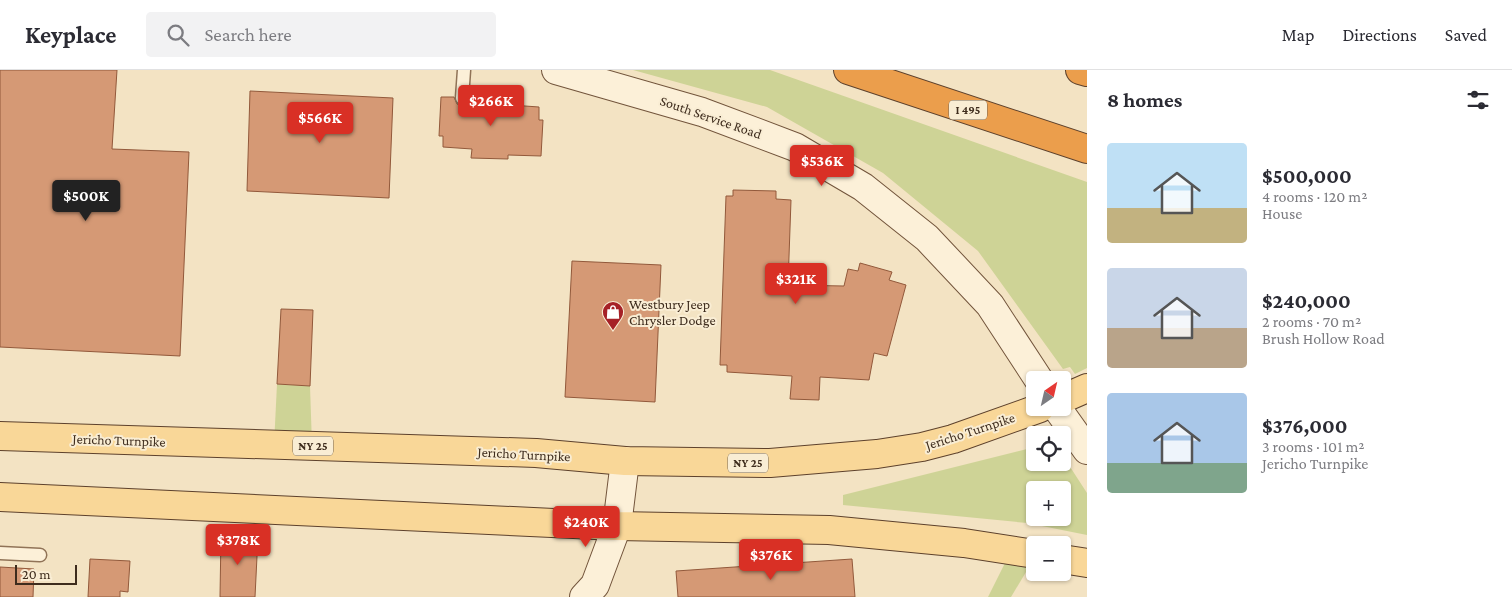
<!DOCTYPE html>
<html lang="en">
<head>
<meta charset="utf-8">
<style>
  body { margin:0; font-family:"Crimson Pro",serif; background:#f2f2f3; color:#2b2b33; height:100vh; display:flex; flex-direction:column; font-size:19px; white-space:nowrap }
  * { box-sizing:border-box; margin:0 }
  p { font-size:16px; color:#7c7c81 }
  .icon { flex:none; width:28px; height:28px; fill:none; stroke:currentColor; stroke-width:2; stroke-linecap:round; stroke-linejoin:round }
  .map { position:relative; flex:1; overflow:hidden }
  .side { display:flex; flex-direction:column; background:#fff; width:425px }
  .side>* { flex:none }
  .needle { width:32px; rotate:34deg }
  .fabs { position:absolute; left:1026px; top:301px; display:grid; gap:10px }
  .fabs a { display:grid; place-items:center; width:45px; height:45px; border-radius:5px; background:#fff; box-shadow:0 1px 4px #0004; font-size:25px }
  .scale { position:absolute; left:15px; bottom:12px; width:62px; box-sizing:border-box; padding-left:5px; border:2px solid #3e2c1d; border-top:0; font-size:14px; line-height:18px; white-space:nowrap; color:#3e2c1d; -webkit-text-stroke:4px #f9edd4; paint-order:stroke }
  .price { position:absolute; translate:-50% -42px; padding:0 11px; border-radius:5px; background:#d93025; color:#fff; font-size:16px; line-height:32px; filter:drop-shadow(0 1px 2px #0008) }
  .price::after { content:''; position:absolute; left:50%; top:30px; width:15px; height:11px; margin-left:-8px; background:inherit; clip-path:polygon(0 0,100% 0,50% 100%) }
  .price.active { background:#222; color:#fff }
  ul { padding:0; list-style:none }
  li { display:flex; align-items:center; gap:15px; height:125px; padding:0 20px }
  li span { display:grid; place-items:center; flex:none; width:140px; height:100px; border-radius:5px; color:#555 }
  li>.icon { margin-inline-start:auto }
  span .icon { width:60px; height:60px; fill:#fffc; stroke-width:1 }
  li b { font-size:21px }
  h2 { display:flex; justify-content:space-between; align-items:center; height:60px; padding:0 20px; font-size:21px }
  header { display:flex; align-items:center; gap:30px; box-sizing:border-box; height:70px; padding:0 25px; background:#fff; border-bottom:1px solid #e1e1e2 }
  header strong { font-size:24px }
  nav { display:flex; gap:28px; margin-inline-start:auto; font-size:18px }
  .search { width:350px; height:45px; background:#f2f2f3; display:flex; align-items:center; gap:12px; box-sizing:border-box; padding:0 18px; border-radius:5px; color:#7c7c81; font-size:19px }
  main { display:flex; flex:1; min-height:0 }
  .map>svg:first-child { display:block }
  .green { fill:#ced396; fill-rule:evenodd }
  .building { fill:#d59975; stroke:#92593b }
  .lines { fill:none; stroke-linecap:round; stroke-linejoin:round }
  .service-casing { stroke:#907357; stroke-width:15 }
  .secondary-casing { stroke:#72543b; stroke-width:30 }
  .primary-casing { stroke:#5d412c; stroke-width:30 }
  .motorway-casing { stroke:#5d412c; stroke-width:30 }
  .service { stroke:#fcf0d8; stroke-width:12 }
  .secondary { stroke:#fcf0d8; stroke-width:28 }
  .primary { stroke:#f9d798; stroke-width:28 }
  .motorway { stroke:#eb9e4c; stroke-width:28 }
  .labels { text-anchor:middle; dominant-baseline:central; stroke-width:4; stroke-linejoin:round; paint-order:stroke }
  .shield { fill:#f9edd4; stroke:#766654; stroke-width:1 }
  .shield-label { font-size:12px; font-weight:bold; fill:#3e2c1d }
  .street-label { font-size:14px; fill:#3e2c1d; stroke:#f9edd4 }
  .poi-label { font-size:14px; fill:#3e2c1d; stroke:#f9edd4; text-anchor:start }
</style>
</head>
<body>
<header>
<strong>Keyplace</strong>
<div class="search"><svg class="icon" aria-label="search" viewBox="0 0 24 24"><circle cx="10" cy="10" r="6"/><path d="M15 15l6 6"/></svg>Search here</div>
<nav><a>Map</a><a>Directions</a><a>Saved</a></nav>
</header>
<main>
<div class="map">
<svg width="1087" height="527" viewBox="0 0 1087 527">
  <rect width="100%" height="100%" fill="#f3e3c3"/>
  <!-- green -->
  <g class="green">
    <polygon points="633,0 770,0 1087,112 1087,298 1075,304 1070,297 1063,299 978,181 883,103 767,37"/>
    <polygon points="277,314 310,316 312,375 274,375"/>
    <path d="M1035,377V392H1062L1063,386L1087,423V465L1027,453L843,435V425ZM1035,420H1062V448H1035Z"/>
    <polygon points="1011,481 1035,487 1011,527 988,527"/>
  </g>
  <!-- building -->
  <g class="building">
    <polygon points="0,0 117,0 112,79 189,82 180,286 0,277"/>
    <polygon points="250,21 393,28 389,128 247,121"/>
    <polygon points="474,24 511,26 511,35 539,37 539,50 543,50 541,86 508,85 508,89 471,88 472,79 443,77 443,66 439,66 441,27 454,27 457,34 462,36 468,33 470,28 474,29"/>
    <polygon points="733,120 776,121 776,129 791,130 788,215 844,216 848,199 858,201 860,193 892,202 889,210 906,215 887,286 874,283 869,310 820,307 819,330 790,329 792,306 727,302 727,295 720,295 726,126 733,126"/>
    <polygon points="572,191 661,195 655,332 565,327"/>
    <polygon points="281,239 313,240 310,316 277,314"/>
    <polygon points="221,465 258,466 255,527 220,527"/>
    <polygon points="90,489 130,491 128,522 120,521 120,527 88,527"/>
    <polygon points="852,489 855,527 678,527 676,501"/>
    <polygon points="0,497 34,499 33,527 0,527"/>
  </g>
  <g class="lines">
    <!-- service casing -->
    <g class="service-casing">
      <g id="service">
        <polyline points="462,28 464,0"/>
        <polyline points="0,483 40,485"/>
      </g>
    </g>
    <!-- secondary casing -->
    <g class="secondary-casing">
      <g id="secondary">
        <polyline points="556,0 702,42 795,77 863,117 927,168 990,235 1039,310"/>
        <polyline points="1057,338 1087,380"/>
        <polyline points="584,527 595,515 617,456 625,391"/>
      </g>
    </g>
    <!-- primary casing -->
    <g class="primary-casing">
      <g id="primary">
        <polyline points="1062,329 1087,318"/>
        <polyline points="0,366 536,383 625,391 770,393 877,384 922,377 953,369 1040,338"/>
        <polyline points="0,427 617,456 829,460 964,473 1035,484"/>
        <polyline points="1062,489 1087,493"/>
      </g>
    </g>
    <!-- motorway casing -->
    <g class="motorway-casing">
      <g id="motorway">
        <polyline points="848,0 1087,79"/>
        <polyline points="1080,0 1087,2"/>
      </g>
    </g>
    <!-- service -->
    <use href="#service" class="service"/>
    <!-- secondary -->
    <use href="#secondary" class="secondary"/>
    <!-- primary -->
    <use href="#primary" class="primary"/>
    <!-- motorway -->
    <use href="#motorway" class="motorway"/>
  </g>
  <!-- icons -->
  <defs>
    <g id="shop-pin" transform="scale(1.125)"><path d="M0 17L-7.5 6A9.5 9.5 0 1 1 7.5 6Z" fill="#a62127" stroke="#f9edd4"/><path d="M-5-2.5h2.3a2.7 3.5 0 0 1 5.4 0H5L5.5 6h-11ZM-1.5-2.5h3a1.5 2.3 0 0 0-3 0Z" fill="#fff"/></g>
  </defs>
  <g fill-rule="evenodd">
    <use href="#shop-pin" x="613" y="242"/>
  </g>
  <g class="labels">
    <!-- shield labels -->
    <g class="shield">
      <rect x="949" y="30.5" width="38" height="19" rx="4"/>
      <rect x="293" y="366.5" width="40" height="19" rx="4"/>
      <rect x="728" y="383.5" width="40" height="19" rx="4"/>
    </g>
    <g class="shield-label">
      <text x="968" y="40">I 495</text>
      <text x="313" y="376">NY 25</text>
      <text x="748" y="393">NY 25</text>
    </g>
    <!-- street labels -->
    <g class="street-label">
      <text transform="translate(711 47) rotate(19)">South Service Road</text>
      <text transform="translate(970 361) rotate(-18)">Jericho Turnpike</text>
      <text transform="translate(119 370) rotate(2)">Jericho Turnpike</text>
      <text transform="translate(524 384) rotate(3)">Jericho Turnpike</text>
    </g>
    <!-- poi labels -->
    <g class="poi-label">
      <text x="629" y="234">Westbury Jeep<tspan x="629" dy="16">Chrysler Dodge</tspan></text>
    </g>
  </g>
</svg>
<div class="fabs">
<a><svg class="needle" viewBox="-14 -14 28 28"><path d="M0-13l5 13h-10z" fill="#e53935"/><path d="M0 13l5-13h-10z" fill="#7c7c81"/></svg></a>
<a><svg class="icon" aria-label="locate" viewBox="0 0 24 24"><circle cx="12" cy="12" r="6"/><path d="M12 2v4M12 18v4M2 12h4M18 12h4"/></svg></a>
<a>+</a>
<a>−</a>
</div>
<div class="scale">20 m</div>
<b class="price" style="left:491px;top:57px">$266K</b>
<b class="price" style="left:320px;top:74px">$566K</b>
<b class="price" style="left:822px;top:117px">$536K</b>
<b class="price active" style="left:86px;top:152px">$500K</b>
<b class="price" style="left:796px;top:235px">$321K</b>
<b class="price" style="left:586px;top:478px">$240K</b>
<b class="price" style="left:238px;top:496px">$378K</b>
<b class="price" style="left:771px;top:511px">$376K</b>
</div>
<section class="side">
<h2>8 homes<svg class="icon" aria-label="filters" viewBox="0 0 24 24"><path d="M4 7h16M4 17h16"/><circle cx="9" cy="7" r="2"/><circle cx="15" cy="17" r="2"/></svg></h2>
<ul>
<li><span style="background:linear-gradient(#bfe0f5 65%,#c2b280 0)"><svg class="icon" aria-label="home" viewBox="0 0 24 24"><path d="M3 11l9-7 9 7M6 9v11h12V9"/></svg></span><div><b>$500,000</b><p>4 rooms · 120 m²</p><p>House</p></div></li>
<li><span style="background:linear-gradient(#c9d6e8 60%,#b9a48a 0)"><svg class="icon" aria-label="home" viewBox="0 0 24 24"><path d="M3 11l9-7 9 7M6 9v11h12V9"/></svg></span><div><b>$240,000</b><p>2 rooms · 70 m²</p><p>Brush Hollow Road</p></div></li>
<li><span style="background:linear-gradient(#a9c7e8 70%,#7fa58c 0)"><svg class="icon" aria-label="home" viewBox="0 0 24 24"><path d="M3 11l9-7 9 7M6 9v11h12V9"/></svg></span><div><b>$376,000</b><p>3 rooms · 101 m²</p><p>Jericho Turnpike</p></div></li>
</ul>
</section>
</main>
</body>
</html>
